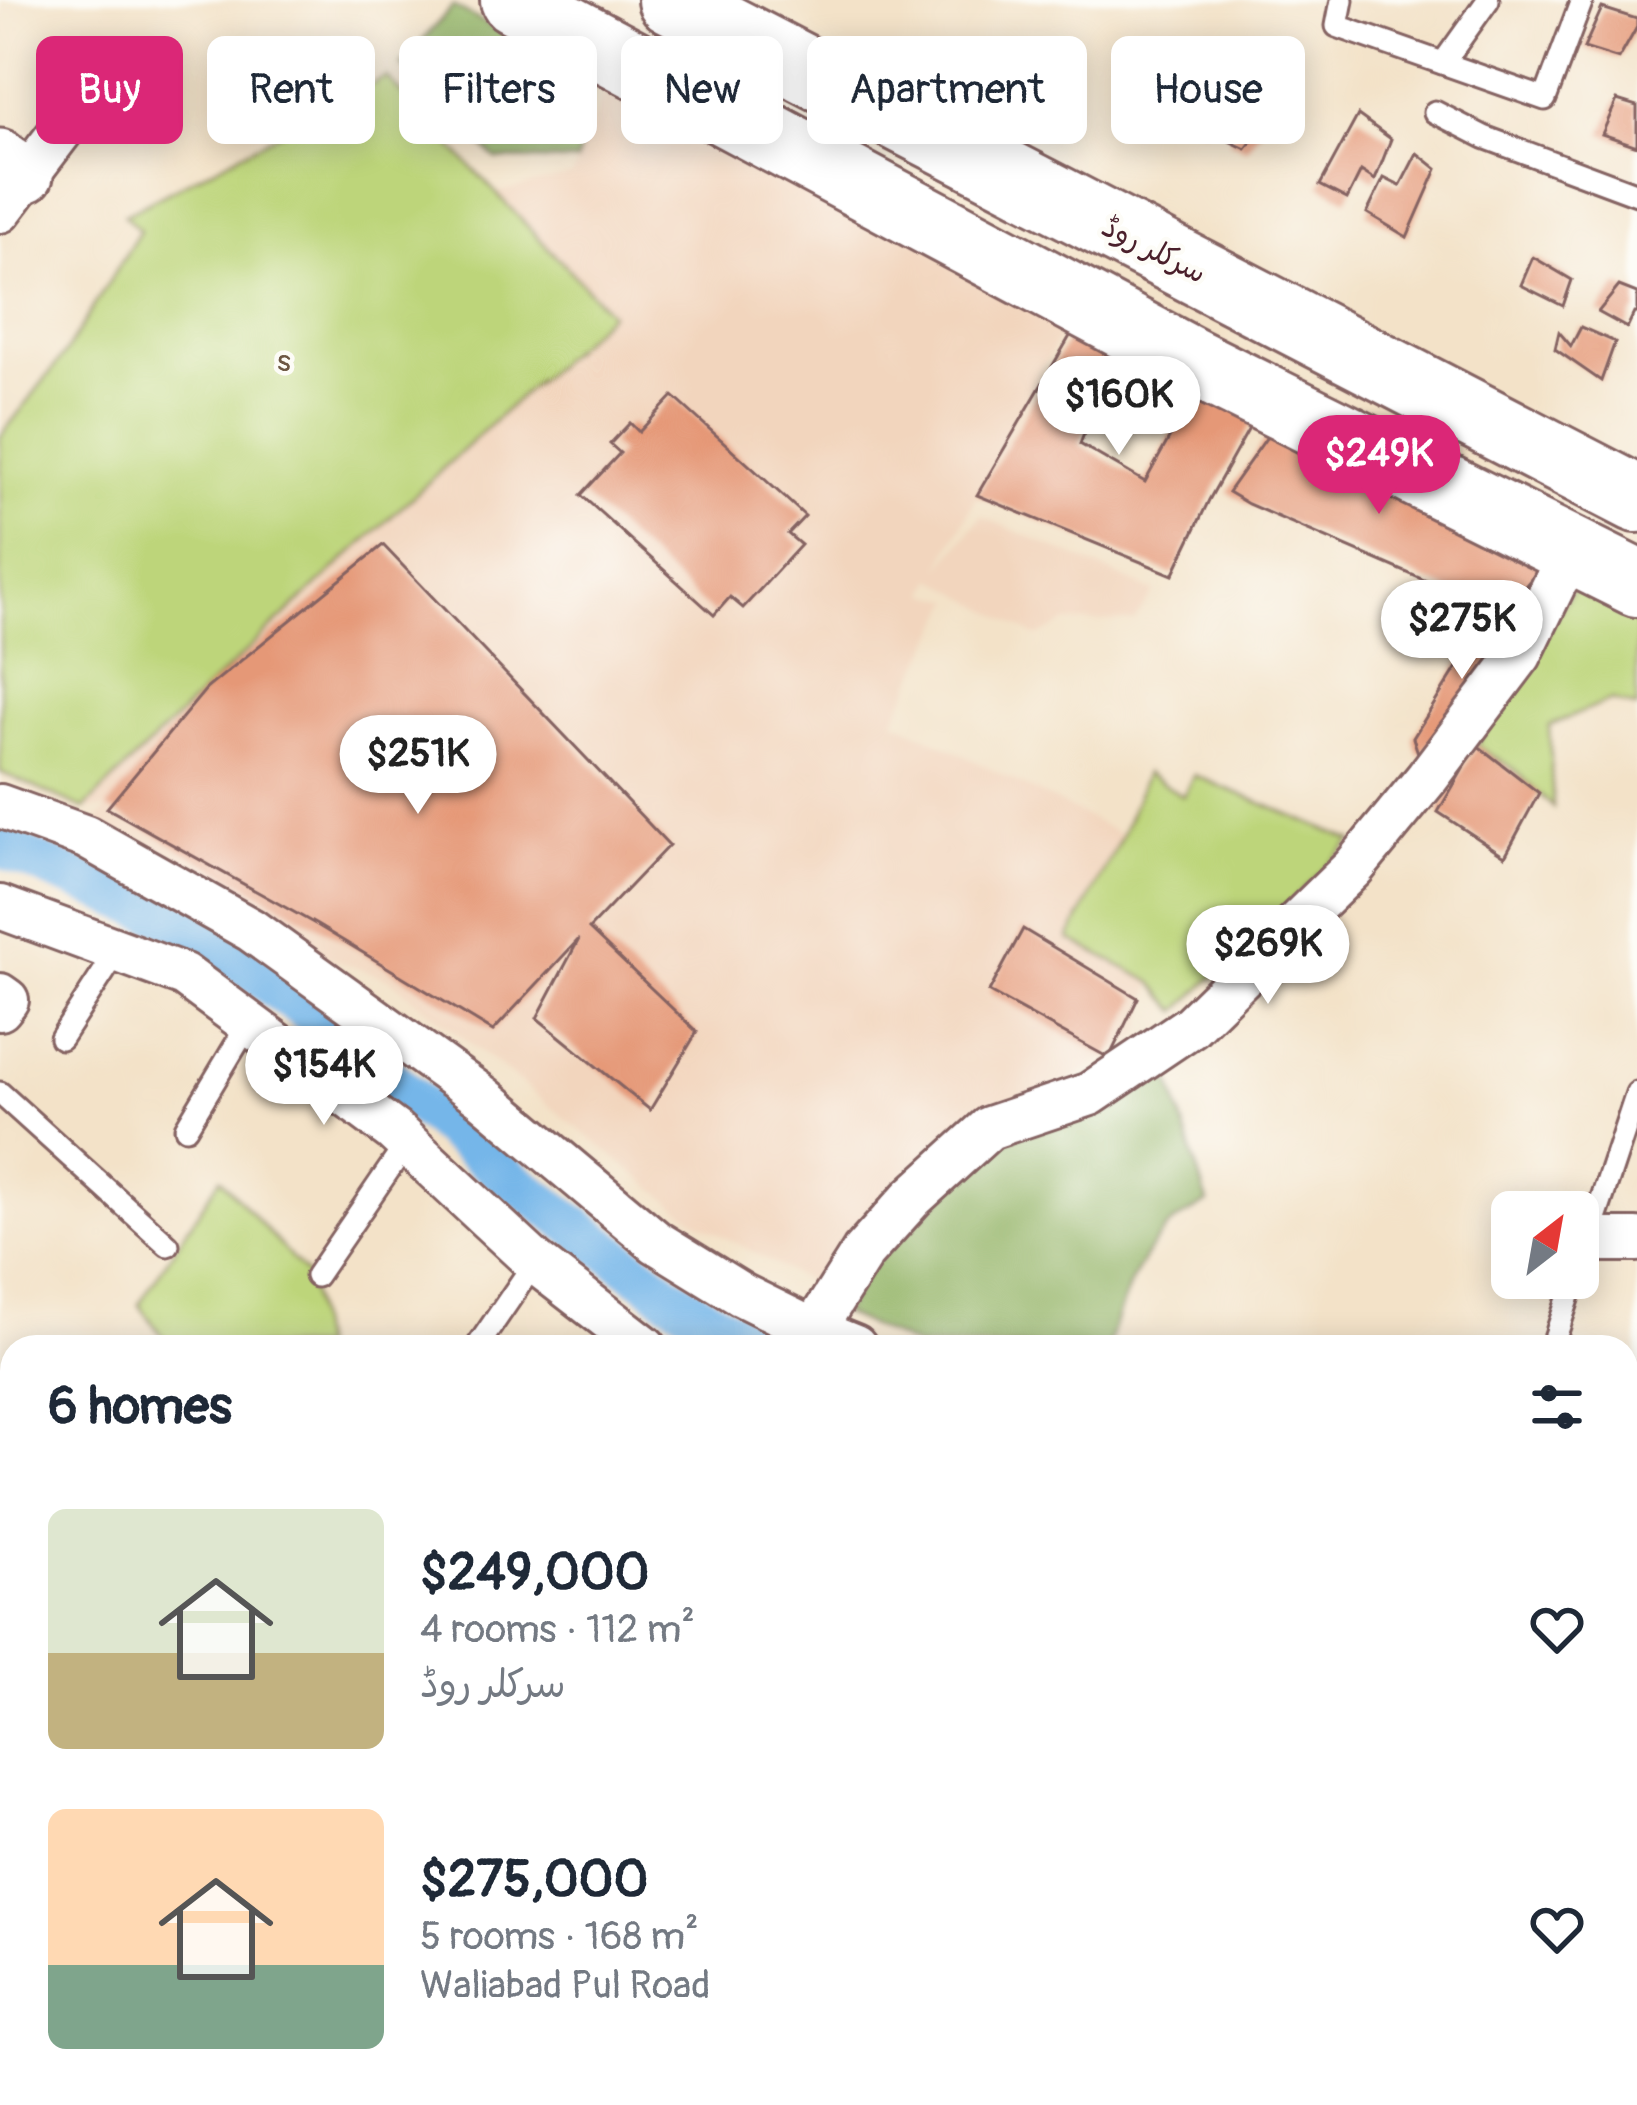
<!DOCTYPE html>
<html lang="en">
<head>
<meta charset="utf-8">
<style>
  body { margin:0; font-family:Pangolin,"Playpen Sans Arabic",sans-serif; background:#f6f6f7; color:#1f2937; height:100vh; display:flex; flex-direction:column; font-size:45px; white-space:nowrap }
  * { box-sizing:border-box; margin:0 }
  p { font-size:39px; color:#747a83 }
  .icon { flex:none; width:66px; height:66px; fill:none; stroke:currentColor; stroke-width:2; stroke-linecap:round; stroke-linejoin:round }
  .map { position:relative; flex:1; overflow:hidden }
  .drawer { position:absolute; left:0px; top:1335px; width:1638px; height:771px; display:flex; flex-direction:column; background:#fff; border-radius:36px 36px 0 0; box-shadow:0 6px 30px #0003 }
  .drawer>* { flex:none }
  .guide { position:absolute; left:36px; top:36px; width:1566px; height:108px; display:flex; gap:24px }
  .needle { width:78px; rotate:31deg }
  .fabs { position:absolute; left:1491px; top:1191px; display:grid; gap:24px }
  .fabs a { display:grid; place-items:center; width:108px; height:108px; border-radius:18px; background:#fff; box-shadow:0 6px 30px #0003; font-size:60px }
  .price { position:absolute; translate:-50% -102px; padding:0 27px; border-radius:42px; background:#fff; color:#222; font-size:39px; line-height:78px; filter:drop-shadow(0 3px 6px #0008) }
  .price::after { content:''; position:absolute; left:50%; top:72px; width:36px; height:27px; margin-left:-18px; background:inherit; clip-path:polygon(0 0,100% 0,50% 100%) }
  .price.on { background:#db2777; color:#fff }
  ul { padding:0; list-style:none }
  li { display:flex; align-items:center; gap:36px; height:300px; padding:0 48px }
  li span { display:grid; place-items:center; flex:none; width:336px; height:240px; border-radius:18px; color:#555 }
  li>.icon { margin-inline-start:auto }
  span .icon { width:144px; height:144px; fill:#fffc; stroke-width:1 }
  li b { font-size:51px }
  h2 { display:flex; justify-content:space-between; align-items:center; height:144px; padding:0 48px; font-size:51px }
  .tag { padding:0 42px; border-radius:18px; background:#fff; box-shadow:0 6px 30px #0003; font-size:42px; line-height:108px }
  .tag.on { background:#db2777; color:#fff }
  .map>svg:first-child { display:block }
  .built { fill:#f2d5bd }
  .green { fill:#bdd57a; stroke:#847a52; stroke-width:3 }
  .forest { fill:#96b66a; stroke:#706a4a; stroke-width:3 }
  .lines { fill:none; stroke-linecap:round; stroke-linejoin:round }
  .canal { stroke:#75b6e9; stroke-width:42 }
  .building { fill:#e59877 }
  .service-casing { stroke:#856362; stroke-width:27 }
  .minor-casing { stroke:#856362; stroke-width:48 }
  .tertiary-casing { stroke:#856362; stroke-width:57 }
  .primary-casing { stroke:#856362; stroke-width:72 }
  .service { stroke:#fff; stroke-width:21 }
  .minor { stroke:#fff; stroke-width:42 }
  .tertiary { stroke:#fff; stroke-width:51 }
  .primary { stroke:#fff; stroke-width:66 }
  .labels { text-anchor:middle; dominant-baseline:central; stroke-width:9; stroke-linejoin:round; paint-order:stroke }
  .street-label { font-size:30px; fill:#4a1f2b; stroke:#fdfcf7 }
  .park-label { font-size:30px; fill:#6c5643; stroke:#fdfcf7 }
</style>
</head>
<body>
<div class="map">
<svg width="1637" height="2105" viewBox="0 0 1637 2105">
  <rect width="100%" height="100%" fill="#fdfcf7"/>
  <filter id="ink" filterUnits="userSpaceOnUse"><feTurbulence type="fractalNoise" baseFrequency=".00833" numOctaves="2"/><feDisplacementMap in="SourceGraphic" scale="24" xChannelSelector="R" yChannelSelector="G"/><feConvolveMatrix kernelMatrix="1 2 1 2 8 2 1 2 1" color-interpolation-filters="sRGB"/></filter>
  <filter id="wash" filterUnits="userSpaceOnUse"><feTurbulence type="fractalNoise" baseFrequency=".004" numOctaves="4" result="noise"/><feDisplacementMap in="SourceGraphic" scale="48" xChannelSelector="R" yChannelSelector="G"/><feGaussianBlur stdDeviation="2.7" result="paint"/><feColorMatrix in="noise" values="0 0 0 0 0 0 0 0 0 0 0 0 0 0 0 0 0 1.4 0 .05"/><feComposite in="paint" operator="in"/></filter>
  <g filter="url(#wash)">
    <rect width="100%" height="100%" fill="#f3e2c8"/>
    <!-- built -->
    <polygon class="built" points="612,74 1073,310 939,569 982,516 1154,592 1134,621 1066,622 1037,637 934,578 927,593 953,600 894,720 1122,835 1069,938 1152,982 1141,1035 1070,1080 981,1111 892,1184 843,1239 813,1285 694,1220 389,979 251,930 86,837 106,809 84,809 206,689 609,313 496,193 572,175"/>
    <!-- green -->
    <g class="green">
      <polygon points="386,77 610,313 206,689 84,809 0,772 0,437 64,355 140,231 124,215"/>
      <polygon points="1584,571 1637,599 1637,708 1611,700 1549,726 1553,807 1512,768 1477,745"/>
      <polygon points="1146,773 1183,796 1194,775 1353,841 1178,1011 1152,982 1069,939 1122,835"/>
      <polygon points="220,1178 308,1277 320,1347 170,1347 139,1304"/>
    </g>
    <!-- forest -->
    <g class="forest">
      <polygon points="453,6 593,82 577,161 496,159 401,65"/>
      <path d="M1167,1070L1208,1203C1195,1211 1178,1218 1167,1228C1136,1260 1120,1305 1108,1347H917L842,1313L871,1266L998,1142L1098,1107Z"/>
    </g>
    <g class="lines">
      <!-- canal -->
      <g class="canal">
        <polyline points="0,846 191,928 314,1016 501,1172 670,1296 756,1347"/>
        <polyline points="1626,1519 1637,1522"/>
      </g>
    </g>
    <g id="blocks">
      <!-- building -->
      <g class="building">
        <polygon points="1602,8 1637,19 1637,27 1619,59 1584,48"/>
        <polygon points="1225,67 1255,80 1236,124 1213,120 1203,130 1195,125"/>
        <polygon points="1262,78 1284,89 1270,113 1255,110 1251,120 1262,128 1246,149 1229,141"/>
        <polygon points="1617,100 1637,106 1637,146 1602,134"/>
        <polygon points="1358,115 1391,139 1375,180 1361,171 1347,199 1320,185"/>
        <polygon points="1417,153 1437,169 1407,237 1367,213 1384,178 1400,186"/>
        <polygon points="1533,257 1572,280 1563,306 1521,285"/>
        <polygon points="1619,286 1637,293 1637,313 1634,313 1627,328 1598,312"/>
        <polygon points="1080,319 1121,339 1080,444 1145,482 1181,417 1167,407 1191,361 1262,405 1209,500 1173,575 977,495"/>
        <polygon points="1581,327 1615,342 1601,381 1555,349 1559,332 1571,346"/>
        <polygon points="673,396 805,516 788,534 801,545 743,608 730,597 714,615 581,495 620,453 610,444 630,423 639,432"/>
        <polygon points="1279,420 1545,562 1517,596 1486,587 1484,606 1248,504 1228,492"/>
        <polygon points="383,545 669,845 589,929 697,1032 650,1110 537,1018 579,939 493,1031 317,925 107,808 206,689"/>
        <polygon points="1487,619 1511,628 1464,704 1419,756 1413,738"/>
        <polygon points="1477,745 1539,793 1505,856 1438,812"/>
        <polygon points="1023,929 1138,998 1109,1058 989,992"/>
      </g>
    </g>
  </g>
  <g filter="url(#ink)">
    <use href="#blocks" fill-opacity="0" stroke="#856362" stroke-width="3"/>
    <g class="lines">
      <!-- service casing -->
      <g class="service-casing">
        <g id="service">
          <polyline points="1342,0 1337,26 1545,99 1582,0"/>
          <polyline points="1443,63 1488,0"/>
          <polyline points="1435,112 1484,137 1637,194"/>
          <polyline points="61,1038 118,950"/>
          <polyline points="0,1093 168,1245"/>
          <polyline points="186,1128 249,1023"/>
          <polyline points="1578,1270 1637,1093"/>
          <polyline points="316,1276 407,1143"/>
          <polyline points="477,1347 535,1262"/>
          <polyline points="1552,1347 1575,1278"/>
          <polyline points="0,1452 12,1466"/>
          <polyline points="0,1523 12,1512"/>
          <polyline points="1626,1799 1637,1805"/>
          <polyline points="0,1827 12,1819"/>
          <polyline points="0,1927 12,1923"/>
          <polyline points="1626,1962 1637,1967"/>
          <polyline points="618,2094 630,2105"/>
          <polyline points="1514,2094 1539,2105"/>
          <polyline points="891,2105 894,2094"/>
          <polyline points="1126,2105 1132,2094"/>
          <polyline points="1271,2105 1277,2094"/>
          <polyline points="1593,2105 1599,2094"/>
        </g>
      </g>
      <!-- minor casing -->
      <g class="minor-casing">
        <g id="minor">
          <polyline points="0,211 64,127"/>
          <polyline points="0,806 86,837 251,930 483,1097 656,1242 742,1295 813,1330 855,1347"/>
          <polyline points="0,907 184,975 394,1131 535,1262 645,1347"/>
          <polyline points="0,995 7,1000 0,1009"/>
          <polyline points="1588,1240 1637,1240"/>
          <polyline points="803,1347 863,1252 912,1198 989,1128 1090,1094 1191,1026 1353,868 1427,778 1520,655 1570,552"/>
          <polyline points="1626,1484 1637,1487"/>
          <polyline points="1626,1570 1637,1573"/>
          <polyline points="367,2105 370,2094"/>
        </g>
      </g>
      <!-- tertiary casing -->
      <g class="tertiary-casing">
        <polyline id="tertiary" points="0,155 27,176"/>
      </g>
      <!-- primary casing -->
      <g class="primary-casing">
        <g id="primary">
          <polyline points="514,0 1191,361 1637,583"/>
          <polyline points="671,0 1637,499"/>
        </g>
      </g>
      <!-- service -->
      <use href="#service" class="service"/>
      <!-- minor -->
      <use href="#minor" class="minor"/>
      <!-- tertiary -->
      <use href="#tertiary" class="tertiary"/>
      <!-- primary -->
      <use href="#primary" class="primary"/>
    </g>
  </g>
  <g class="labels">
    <!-- street labels -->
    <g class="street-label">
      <text transform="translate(1154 250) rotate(27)">سرکلر روڈ</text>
    </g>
    <!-- park labels -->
    <g class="park-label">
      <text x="284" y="361">s</text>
    </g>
  </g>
</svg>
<div class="fabs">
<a><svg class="needle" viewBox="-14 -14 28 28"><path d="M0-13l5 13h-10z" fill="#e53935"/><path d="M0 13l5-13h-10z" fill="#747a83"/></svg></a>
</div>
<b class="price" style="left:1119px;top:458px">$160K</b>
<b class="price on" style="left:1379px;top:517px">$249K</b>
<b class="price" style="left:1462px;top:682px">$275K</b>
<b class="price" style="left:418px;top:817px">$251K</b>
<b class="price" style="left:1268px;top:1007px">$269K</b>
<b class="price" style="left:324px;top:1128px">$154K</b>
<div class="guide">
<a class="tag on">Buy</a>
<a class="tag">Rent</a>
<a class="tag">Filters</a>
<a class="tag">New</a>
<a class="tag">Apartment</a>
<a class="tag">House</a>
</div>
<section class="drawer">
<h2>6 homes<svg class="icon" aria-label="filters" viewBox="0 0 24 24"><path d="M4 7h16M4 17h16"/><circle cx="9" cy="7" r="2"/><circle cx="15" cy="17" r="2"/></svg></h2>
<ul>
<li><span style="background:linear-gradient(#dfe7d0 60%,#c2b280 0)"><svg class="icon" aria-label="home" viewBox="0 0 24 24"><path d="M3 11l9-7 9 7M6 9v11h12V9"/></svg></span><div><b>$249,000</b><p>4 rooms · 112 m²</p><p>سرکلر روڈ</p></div><svg class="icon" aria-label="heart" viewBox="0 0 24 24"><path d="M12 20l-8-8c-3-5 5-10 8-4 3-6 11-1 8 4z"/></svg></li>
<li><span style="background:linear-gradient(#ffd9b3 65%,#7fa58c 0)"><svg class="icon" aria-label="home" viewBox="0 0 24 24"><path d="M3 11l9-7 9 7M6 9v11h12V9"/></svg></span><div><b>$275,000</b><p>5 rooms · 168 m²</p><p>Waliabad Pul Road</p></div><svg class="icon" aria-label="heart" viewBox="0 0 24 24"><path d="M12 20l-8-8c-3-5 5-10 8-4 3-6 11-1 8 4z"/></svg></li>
</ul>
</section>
</div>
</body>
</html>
